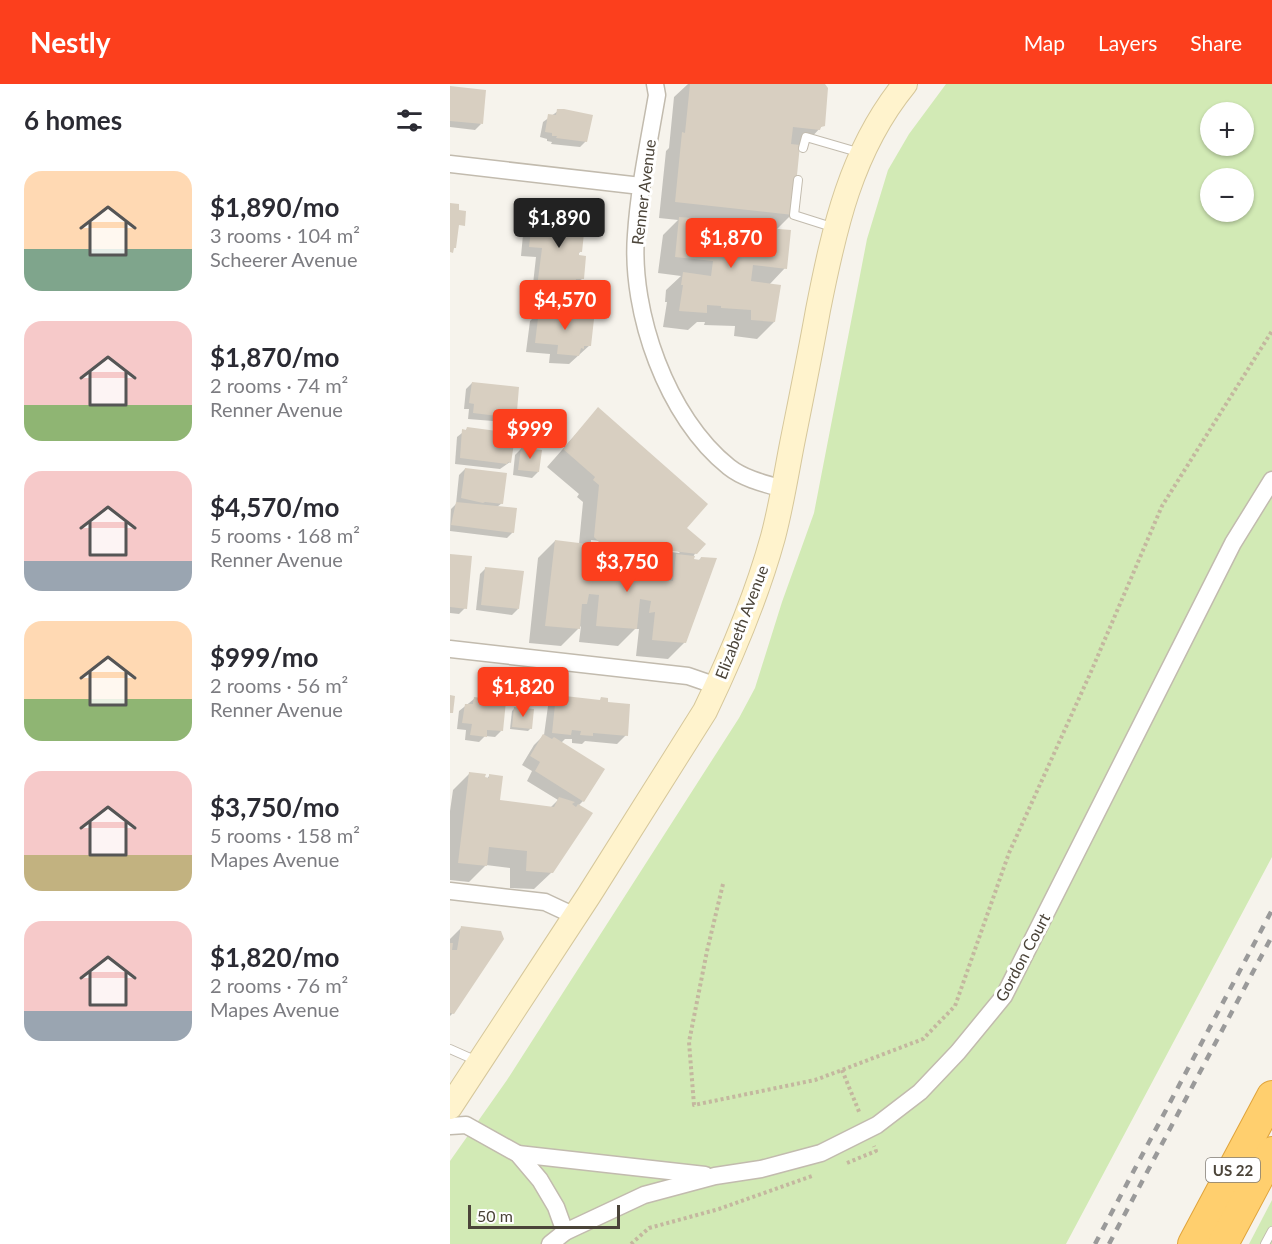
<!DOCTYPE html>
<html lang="en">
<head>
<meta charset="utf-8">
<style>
  body { margin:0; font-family:Lato,sans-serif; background:#f7f7f7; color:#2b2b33; height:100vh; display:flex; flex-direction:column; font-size:22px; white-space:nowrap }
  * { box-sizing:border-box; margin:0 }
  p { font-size:20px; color:#7c7c81 }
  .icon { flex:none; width:33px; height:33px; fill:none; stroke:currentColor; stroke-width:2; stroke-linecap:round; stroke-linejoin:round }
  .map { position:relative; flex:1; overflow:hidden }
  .sheet { display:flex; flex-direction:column; background:#fff; width:450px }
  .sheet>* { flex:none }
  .fabs { position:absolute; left:750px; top:18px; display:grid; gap:12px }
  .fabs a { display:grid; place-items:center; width:54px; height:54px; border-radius:50%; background:#fff; box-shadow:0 2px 4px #0004; font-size:30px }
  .scale { position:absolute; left:18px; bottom:15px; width:152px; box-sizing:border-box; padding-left:6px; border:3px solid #4b4439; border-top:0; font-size:16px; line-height:21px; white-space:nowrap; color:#4b4439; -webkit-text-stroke:4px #fff; paint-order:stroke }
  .price { position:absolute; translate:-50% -51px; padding:0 14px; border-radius:6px; background:#fc3f1d; color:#fff; font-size:20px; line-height:39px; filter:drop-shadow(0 2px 3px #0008) }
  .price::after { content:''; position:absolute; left:50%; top:36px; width:18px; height:14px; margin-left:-9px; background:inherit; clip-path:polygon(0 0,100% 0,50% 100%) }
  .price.selected { background:#222; color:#fff }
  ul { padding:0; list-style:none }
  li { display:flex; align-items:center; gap:18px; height:150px; padding:0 24px }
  li span { display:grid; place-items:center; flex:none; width:168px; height:120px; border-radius:18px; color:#555 }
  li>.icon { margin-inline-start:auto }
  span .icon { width:72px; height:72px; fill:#fffc; stroke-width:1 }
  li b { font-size:26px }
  h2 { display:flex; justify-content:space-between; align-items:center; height:72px; padding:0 24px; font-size:26px }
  header { display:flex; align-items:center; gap:36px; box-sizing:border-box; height:84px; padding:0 30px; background:#fc3f1d; color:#fff }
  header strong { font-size:28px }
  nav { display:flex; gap:33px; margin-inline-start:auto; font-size:21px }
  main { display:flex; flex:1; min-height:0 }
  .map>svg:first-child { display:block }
  .green { fill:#d2eab5; fill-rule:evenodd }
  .shadow { fill:#0003; fill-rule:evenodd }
  .building { fill:#d8cfc1 }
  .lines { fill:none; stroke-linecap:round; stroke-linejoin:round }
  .service-casing { stroke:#c2bbae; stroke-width:10 }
  .minor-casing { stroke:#c2bbae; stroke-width:19 }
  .secondary-casing { stroke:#d6c79b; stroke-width:26 }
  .motorway-casing { stroke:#e0a43c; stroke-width:32 }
  .path { stroke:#c4b79f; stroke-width:4; stroke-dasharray:3 3; stroke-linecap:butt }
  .service { stroke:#fff; stroke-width:8 }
  .minor { stroke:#fff; stroke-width:16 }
  .secondary { stroke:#fff3cd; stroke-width:24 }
  .motorway { stroke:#ffcf6e; stroke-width:30 }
  .rail { stroke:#9a9a9a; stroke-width:4.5; stroke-dasharray:8 8; stroke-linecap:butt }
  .labels { text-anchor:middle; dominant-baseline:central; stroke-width:6; stroke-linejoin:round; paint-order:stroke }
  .shield { fill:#fff; stroke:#817c74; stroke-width:1.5 }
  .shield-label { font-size:15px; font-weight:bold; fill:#4b4439 }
  .street-label { font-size:16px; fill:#4b4439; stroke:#fff }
</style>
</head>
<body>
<header>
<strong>Nestly</strong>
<nav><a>Map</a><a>Layers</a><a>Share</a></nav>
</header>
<main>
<section class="sheet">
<h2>6 homes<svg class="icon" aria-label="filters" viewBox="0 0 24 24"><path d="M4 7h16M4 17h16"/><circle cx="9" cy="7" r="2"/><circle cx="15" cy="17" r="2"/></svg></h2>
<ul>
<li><span style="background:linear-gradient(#ffd9b3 65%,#7fa58c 0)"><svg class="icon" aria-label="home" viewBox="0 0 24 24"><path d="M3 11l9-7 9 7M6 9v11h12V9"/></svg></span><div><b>$1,890/mo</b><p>3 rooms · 104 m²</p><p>Scheerer Avenue</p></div></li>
<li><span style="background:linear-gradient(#f6c9c9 70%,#8fb573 0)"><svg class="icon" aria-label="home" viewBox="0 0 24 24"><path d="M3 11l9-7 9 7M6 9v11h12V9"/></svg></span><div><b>$1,870/mo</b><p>2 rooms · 74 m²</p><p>Renner Avenue</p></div></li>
<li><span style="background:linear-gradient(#f6c9c9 75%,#9aa5b1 0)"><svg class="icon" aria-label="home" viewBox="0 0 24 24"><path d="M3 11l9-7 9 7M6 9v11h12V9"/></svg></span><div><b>$4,570/mo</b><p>5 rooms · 168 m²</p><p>Renner Avenue</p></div></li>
<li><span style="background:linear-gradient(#ffd9b3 65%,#8fb573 0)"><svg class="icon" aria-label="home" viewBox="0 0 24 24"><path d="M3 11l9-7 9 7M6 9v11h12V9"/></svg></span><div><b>$999/mo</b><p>2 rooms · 56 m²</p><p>Renner Avenue</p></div></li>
<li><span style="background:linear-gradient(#f6c9c9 70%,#c2b280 0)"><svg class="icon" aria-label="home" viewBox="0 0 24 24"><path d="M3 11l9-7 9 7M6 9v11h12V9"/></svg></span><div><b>$3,750/mo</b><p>5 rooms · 158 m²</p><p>Mapes Avenue</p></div></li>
<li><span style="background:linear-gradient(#f6c9c9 75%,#9aa5b1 0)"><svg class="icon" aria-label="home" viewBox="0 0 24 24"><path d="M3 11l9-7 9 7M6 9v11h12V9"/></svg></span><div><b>$1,820/mo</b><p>2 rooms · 76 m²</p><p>Mapes Avenue</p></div></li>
</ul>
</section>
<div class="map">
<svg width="822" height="1160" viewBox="0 0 822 1160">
  <rect width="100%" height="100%" fill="#f6f3ec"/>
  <!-- green -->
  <g class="green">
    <path d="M496,0H822V773L616,1160H0V1077L57,996L289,634L305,604L332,518L364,429L417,155L438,86L459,50ZM760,28H794V62H760ZM760,94H794V128H760Z"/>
    <polygon points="822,1116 822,1160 799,1160"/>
  </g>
  <!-- shadow -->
  <g class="shadow">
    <path d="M238,0H373V41L356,59L348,62L341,131L326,146L335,184L319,201L324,238L307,255L284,252L285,242L254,241L255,238H247L238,246L213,243L217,218H215L216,206L231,192L208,189L213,151L228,136L209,134L216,67L219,64L224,13ZM253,140L307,146L300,153L252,148Z"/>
    <polygon points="0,4 31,40 25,46 0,43"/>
    <polygon points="108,27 136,57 130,63 101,60 102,58 97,57 97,55 90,53 93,38"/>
    <polygon points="83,130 114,133 117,130 131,167 126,172 132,195 124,200 123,206 117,212 82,209 86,173 71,172 74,140"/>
    <polygon points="89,228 140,261 119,280 99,279 100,270 76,268 80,237"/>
    <polygon points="22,299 64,338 58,344 43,342 43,337 18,335 19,325 14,325 16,305"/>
    <path d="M148,325L235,444L254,460L244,471L243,476L248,477L251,474L235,558L218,575L186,572L189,545H185L168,562L129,558L131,542L111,562L79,559L88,474L105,457L129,460L133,418L127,413L129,410L97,383ZM141,456L227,466L230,469L141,459ZM135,475L214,484L209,489L148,482L141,489L133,488Z"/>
    <polygon points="17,345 60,378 50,385 5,380 7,353"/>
    <polygon points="71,365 88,388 82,394 63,391 65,371"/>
    <polygon points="15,385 52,419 47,423 63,448 57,454 0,447 1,425 6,420 9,391"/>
    <polygon points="0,471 15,524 9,530 0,529"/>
    <polygon points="36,484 68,525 62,531 26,526 30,490"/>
    <polygon points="107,613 176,651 167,660 135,657 132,660 122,659 122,655 115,655 111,659 133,717 128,722 102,788 84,805 60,804 60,784 36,781 19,798 0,796 0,727 3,706 20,689 37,695 39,692 48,717 100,724 108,716 77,697 82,687 72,681 84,661 94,651 98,622"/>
    <polygon points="24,615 51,647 45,653 35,652 29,658 15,656 16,646 7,645 9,627"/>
    <polygon points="64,625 81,644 78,647 60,645 62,627"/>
    <polygon points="11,844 3,929 0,932 0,855"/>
  </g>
  <!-- building -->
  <g class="building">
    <polygon points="240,0 375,0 378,4 375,42 371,43 370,46 343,43 341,60 350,61 343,131 225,118 232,48 235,49"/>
    <polygon points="0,2 36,6 33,40 0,37"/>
    <polygon points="107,25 114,25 143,31 137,58 106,54 107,52 102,52 102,49 95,48 98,30 106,31"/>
    <polygon points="0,119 9,120 9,126 16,127 15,142 9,141 6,164 4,164 3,169 0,168"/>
    <polygon points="83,129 116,132 117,129 136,130 132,168 129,168 129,171 136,172 134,195 126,195 125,207 87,203 92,164 79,163"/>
    <polygon points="229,133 255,135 254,146 304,152 304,147 317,148 317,144 341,146 337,185 303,181 301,197 331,201 325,238 301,236 301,226 271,224 271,222 257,221 257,229 229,227 233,201 231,201 233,188 261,192 263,177 225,173"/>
    <polygon points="89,226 138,231 138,234 144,235 141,262 134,262 134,265 131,264 129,272 107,270 108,261 85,259"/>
    <polygon points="22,298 69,303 66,339 48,337 48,332 23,329 24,320 19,319"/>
    <polygon points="148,323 258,420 237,444 256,460 247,470 149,458 144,453 149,401 143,396 145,393 113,365"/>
    <polygon points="17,343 61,349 60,358 64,359 61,379 58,378 57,380 10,374 12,345 16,346"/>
    <polygon points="71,364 92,366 89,388 68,386"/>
    <polygon points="15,384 57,389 53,420 35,418 33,419 11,414"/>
    <polygon points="6,418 67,424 64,449 1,441"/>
    <polygon points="105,456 137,460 135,487 147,488 148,480 216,488 215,496 223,497 226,470 245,472 244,475 250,476 251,473 267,474 236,559 202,556 205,528 199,529 201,517 190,515 187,545 146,542 149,511 139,510 137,520 132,520 130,545 95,542"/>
    <polygon points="0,470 22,472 17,525 0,523"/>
    <polygon points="35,483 74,487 69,525 31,521"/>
    <polygon points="0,611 5,612 3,629 0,629"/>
    <polygon points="106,611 150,616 151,613 158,614 158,618 180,620 178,652 143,649 143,652 130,651 131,647 122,646 121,651 102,649"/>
    <polygon points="24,613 56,617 53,647 37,646 37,653 20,651 22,640 12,639 15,620 23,620"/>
    <polygon points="64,623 84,625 82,645 62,643"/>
    <polygon points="93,650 102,655 104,653 155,685 134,718 85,687 90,678 80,672"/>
    <polygon points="19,688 36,690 35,693 39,694 39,690 53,692 50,716 104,723 109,713 125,718 122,720 126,723 128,720 143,729 103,789 76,787 77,767 39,763 37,782 8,779"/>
    <polygon points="11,842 51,847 54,855 4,930 0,929 0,859 3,859 2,866 7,866"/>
  </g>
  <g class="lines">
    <!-- service casing -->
    <g class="service-casing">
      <g id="service">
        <polyline points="353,64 356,53 411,69"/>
        <polyline points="348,96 344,131 385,144"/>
        <polyline points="0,965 27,977"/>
        <polyline points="815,1160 822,1147"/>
      </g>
    </g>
    <!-- minor casing -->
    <g class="minor-casing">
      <g id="minor">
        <path d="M205,0L207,11C199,58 189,104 186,151C180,228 217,334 279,383C294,395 316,400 334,405"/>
        <polyline points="0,80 191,102"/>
        <polyline points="0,565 238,592 267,602"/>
        <polyline points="0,807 95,818 125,832"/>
        <polyline points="0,1042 16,1041 68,1070 90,1096 106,1123 115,1148"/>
        <polyline points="68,1070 255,1091"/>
        <polyline points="100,1160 115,1148 194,1111 265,1092 311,1085 371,1069 427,1041 470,1008 508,968 554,912 783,459 822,396"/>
      </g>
    </g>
    <!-- secondary casing -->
    <g class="secondary-casing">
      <path id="secondary" d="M0,1023L139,811L255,627C281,573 307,511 323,453C331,423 336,391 342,360C351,315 360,271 368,226C384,145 401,66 455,0"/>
    </g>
    <!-- motorway casing -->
    <g class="motorway-casing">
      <g id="motorway">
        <polyline points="743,1160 822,1012"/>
        <polyline points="773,1160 822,1068"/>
      </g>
    </g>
    <!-- path -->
    <g class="path">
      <polyline points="273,800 257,867 239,958 244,1021 365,996 392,986 473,955 505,922 559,769 640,590 712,422 822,247"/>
      <polyline points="392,986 410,1030"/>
      <polyline points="397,1079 426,1067 424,1062"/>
      <polyline points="181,1160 199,1144 269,1125 362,1092"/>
    </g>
    <!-- service -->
    <use href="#service" class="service"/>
    <!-- minor -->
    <use href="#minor" class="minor"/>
    <!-- secondary -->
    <use href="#secondary" class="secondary"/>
    <!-- motorway -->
    <use href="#motorway" class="motorway"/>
    <!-- rail -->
    <g class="rail">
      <polyline points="645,1160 822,826"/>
      <polyline points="659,1160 822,852"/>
    </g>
  </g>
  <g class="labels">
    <!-- shield labels -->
    <rect class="shield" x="756" y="1074" width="54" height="24" rx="4.5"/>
    <g class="shield-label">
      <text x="783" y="1086">US 22</text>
    </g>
    <!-- street labels -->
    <g class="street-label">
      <text transform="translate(193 108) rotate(-83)">Renner Avenue</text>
      <text transform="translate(291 538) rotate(-69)">Elizabeth Avenue</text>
      <text transform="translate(572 873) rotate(-62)">Gordon Court</text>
    </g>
  </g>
</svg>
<div class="fabs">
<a>+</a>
<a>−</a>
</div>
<div class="scale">50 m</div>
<b class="price selected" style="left:109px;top:165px">$1,890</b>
<b class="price" style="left:281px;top:185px">$1,870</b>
<b class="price" style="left:115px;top:247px">$4,570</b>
<b class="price" style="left:80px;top:376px">$999</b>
<b class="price" style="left:177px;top:509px">$3,750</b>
<b class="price" style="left:73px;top:634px">$1,820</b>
</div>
</main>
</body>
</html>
